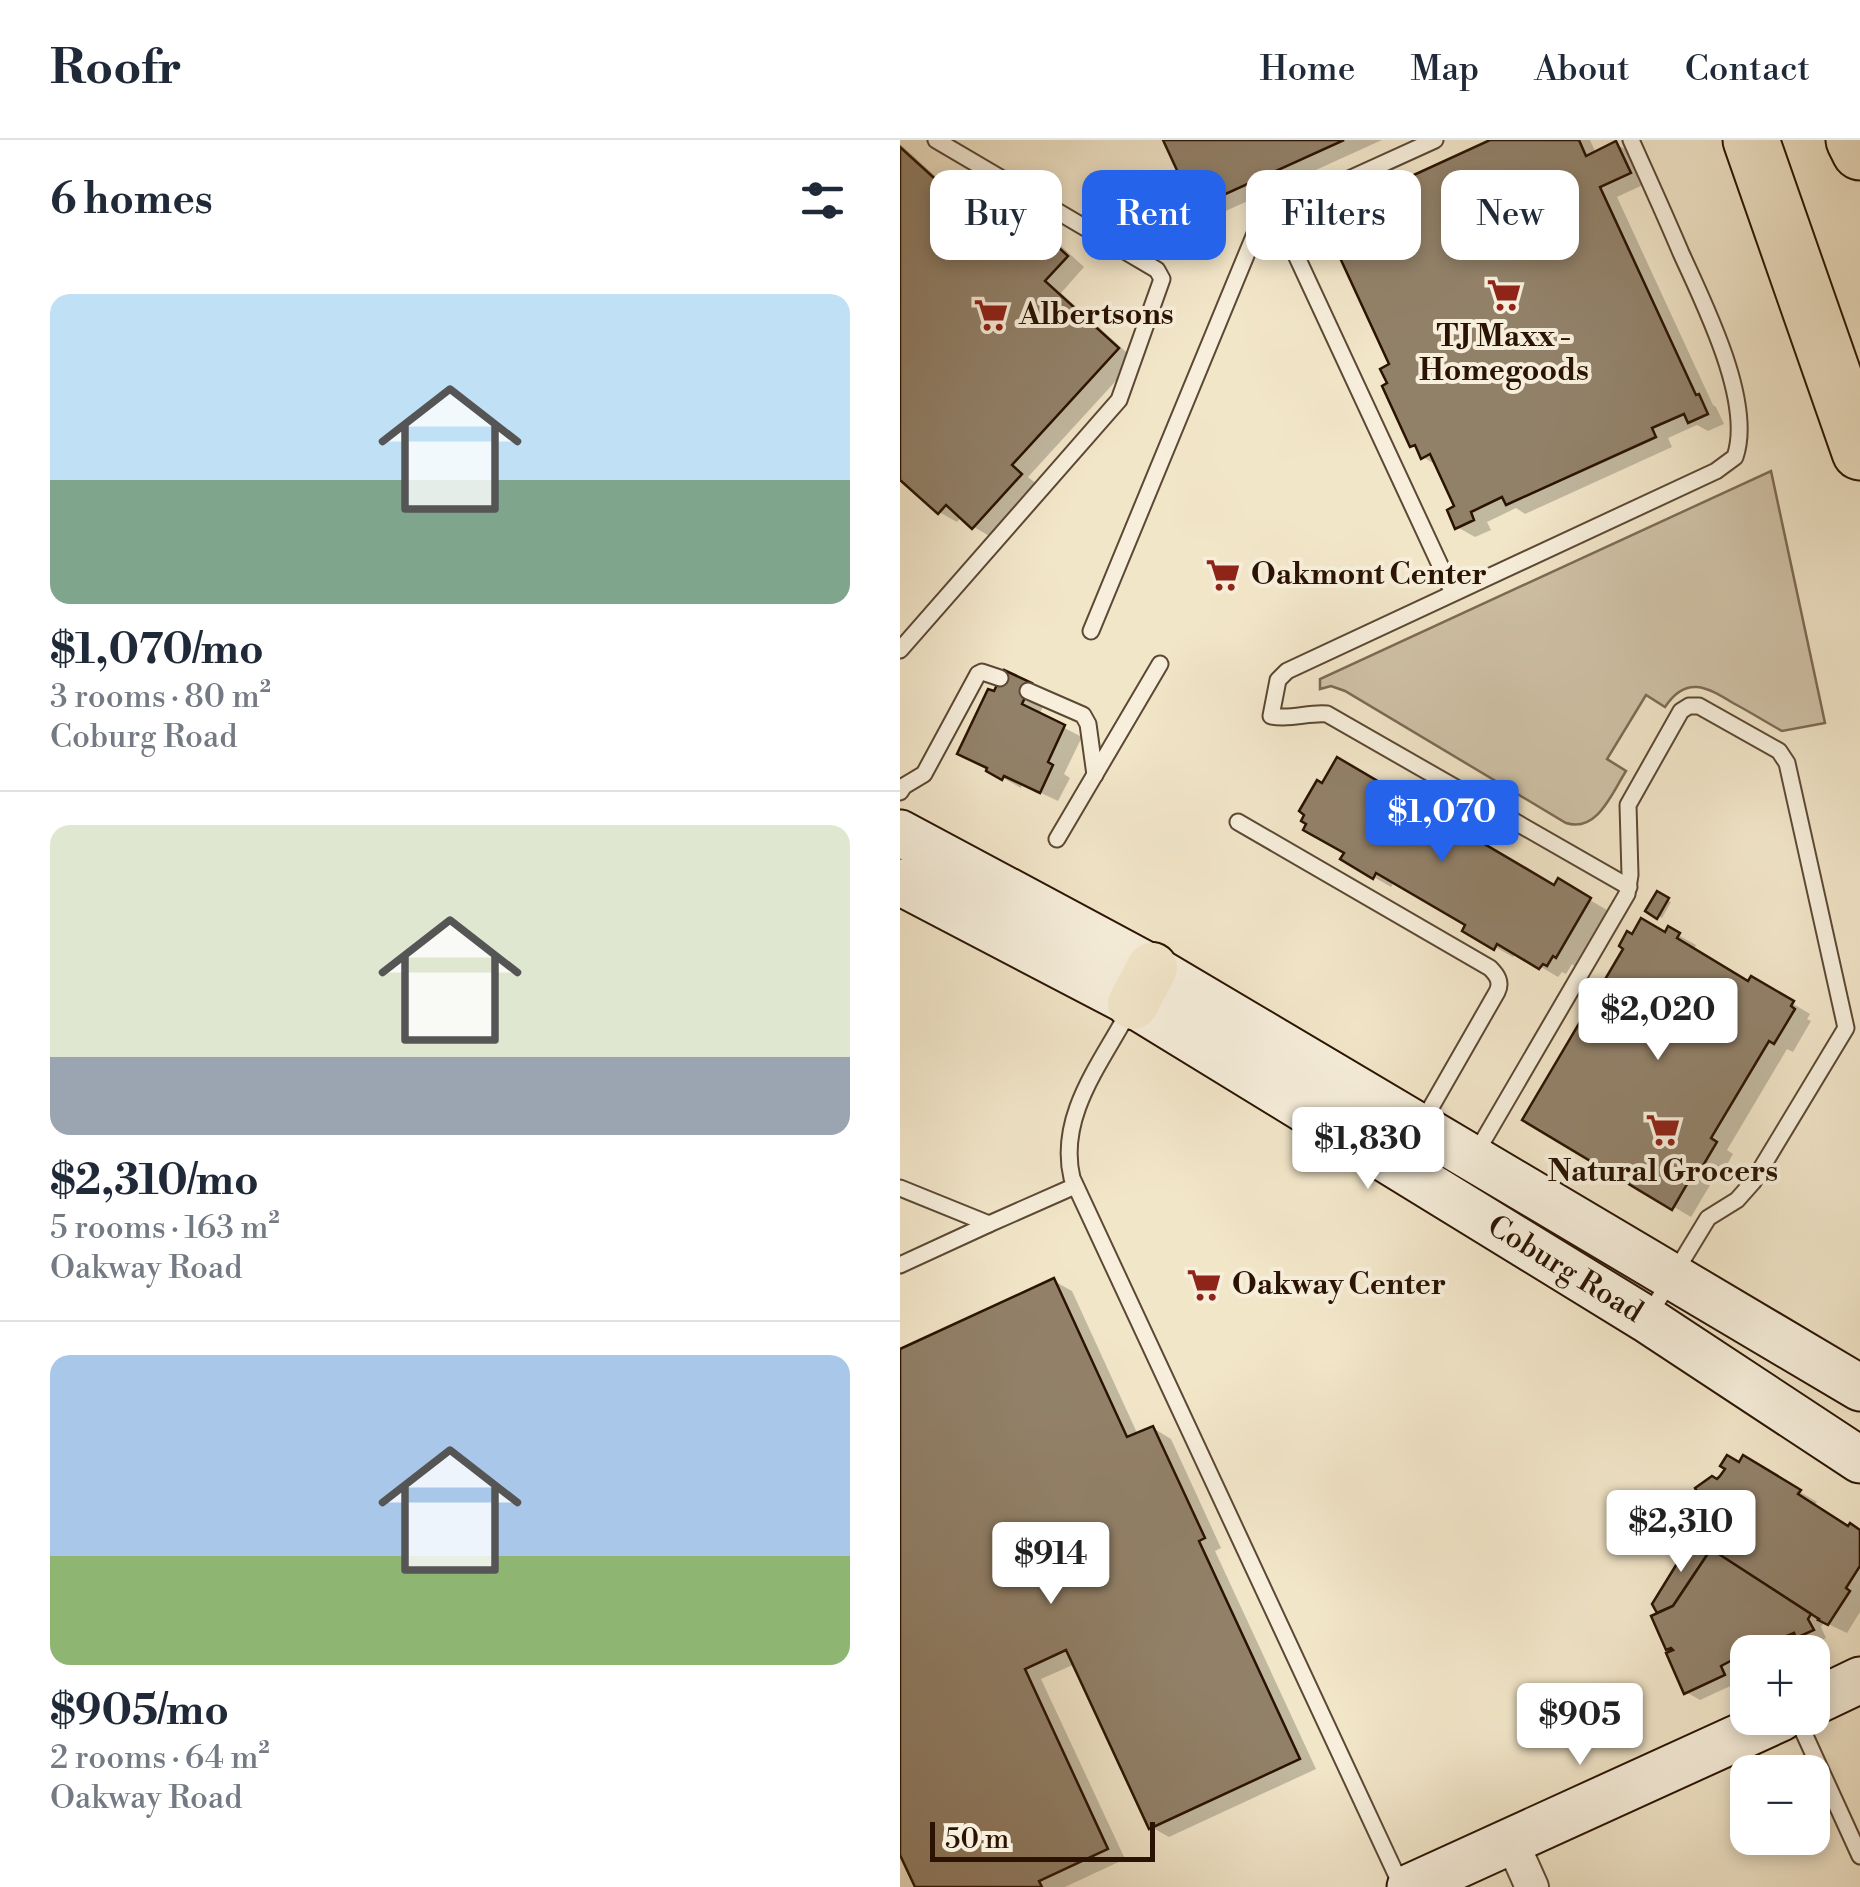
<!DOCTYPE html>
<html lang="en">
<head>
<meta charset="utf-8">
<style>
  body { margin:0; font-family:"Libre Bodoni",serif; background:#f2f2f3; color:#1f2937; height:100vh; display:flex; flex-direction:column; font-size:38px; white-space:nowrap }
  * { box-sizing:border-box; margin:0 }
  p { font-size:32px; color:#747a83 }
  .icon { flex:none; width:55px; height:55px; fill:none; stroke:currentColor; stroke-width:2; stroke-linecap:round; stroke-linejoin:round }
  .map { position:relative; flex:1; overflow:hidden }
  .panel { display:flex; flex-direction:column; background:#fff; width:900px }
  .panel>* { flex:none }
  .guide { position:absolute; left:30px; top:30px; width:780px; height:90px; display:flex; gap:20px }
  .controls { position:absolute; left:830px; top:1495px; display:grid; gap:20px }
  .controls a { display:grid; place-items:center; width:100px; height:100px; border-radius:20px; background:#fff; box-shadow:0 5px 15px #0003; font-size:50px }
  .scale { position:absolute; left:30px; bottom:25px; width:225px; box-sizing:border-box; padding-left:10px; border:5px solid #2a1302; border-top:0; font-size:28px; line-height:35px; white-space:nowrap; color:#2a1302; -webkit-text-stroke:8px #f7efdc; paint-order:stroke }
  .price { position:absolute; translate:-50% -85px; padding:0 22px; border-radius:10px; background:#fff; color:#222; font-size:32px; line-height:65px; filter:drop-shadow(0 2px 5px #0008) }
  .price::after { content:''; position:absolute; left:50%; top:60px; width:30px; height:22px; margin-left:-15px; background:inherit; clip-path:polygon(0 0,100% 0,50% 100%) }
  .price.on { background:#2563eb; color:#fff }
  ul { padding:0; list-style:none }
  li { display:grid; align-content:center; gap:20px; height:530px; padding:0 50px }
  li+li { border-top:2px solid #e0e1e3 }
  li span { display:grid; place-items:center; height:310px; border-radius:20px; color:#555 }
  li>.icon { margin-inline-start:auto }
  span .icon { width:180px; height:180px; fill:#fffc; stroke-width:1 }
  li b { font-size:42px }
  h2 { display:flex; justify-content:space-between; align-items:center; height:120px; padding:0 50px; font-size:42px }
  .chip { padding:0 35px; border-radius:20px; background:#fff; box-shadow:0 5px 15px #0003; font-size:35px; line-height:90px }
  .chip.on { background:#2563eb; color:#fff }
  header { display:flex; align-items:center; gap:60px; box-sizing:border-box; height:140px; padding:0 50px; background:#fff; border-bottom:2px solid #e0e1e3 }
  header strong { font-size:48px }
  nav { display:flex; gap:55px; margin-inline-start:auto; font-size:35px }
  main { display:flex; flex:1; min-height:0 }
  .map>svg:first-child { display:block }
  .green { fill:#d0c2a7; stroke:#7d6a54; stroke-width:2.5 }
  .shadow { fill:#0003 }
  .building { fill:#928169; stroke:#2a1302; stroke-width:2.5 }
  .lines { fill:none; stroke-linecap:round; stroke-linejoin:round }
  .service-casing { stroke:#5c4834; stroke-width:19 }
  .minor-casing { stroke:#5c4834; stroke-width:36 }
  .secondary-casing { stroke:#2a1302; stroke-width:49 }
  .primary-casing { stroke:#2a1302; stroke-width:54 }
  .motorway-casing { stroke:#2a1302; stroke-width:59 }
  .service { stroke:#f7efdc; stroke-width:15 }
  .minor { stroke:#f7efdc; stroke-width:32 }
  .secondary { stroke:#f7efdc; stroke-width:45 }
  .primary { stroke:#f2e6c9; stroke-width:50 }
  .motorway { stroke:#f2e6c9; stroke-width:55 }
  .labels { text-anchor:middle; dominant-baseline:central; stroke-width:8; stroke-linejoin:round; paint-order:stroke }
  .poi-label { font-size:30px; font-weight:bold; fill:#2a1302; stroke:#f7efdc; text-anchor:start }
  .street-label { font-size:30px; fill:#2a1302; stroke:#f7efdc }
</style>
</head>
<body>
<header>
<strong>Roofr</strong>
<nav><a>Home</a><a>Map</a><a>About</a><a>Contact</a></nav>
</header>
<main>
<section class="panel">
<h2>6 homes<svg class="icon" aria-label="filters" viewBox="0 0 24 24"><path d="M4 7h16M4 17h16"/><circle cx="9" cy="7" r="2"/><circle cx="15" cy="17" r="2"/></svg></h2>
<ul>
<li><span style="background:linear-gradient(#bfe0f5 60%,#7fa58c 0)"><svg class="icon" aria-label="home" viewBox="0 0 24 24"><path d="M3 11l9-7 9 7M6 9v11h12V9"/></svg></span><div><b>$1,070/mo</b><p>3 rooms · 80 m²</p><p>Coburg Road</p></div></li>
<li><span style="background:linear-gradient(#dfe7d0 75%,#9aa5b1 0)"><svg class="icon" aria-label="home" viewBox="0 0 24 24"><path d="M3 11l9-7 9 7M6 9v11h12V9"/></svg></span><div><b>$2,310/mo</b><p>5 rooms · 163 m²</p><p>Oakway Road</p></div></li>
<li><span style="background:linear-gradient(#a9c7e8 65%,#8fb573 0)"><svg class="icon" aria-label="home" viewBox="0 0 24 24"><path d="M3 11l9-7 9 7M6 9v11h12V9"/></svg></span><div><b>$905/mo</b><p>2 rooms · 64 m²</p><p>Oakway Road</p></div></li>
</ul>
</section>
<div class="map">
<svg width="960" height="1747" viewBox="0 0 960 1747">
  <rect width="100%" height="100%" fill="#f2e6c9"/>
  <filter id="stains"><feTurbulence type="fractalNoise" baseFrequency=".002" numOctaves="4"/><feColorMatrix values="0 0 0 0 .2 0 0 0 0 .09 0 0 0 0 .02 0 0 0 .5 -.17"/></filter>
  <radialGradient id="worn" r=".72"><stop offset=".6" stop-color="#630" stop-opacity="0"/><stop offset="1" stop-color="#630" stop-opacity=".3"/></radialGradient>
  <!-- green -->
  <path class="green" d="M871,331L925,583L882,591C866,582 850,572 833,563C807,547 786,535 765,567L746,555L707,619L726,631C712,653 697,693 666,683L445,551L431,546L420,549V539Z"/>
  <!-- shadow -->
  <g class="shadow">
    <polygon points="266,0 482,0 319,74 301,64 297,55 289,50"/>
    <polygon points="596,0 690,0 696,13 716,4 734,14 747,43 717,57 813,265 816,267 824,284 808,291 797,285 768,298 772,307 625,374 616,368 587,382 591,390 575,397 557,387 557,367 538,326 523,317 520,310 512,306 490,245 493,226 436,102 424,95 435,74"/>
    <polygon points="0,4 125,117 143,96 161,106 184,127 161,153 235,220 128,337 138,345 91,397 74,387 62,376 57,382 39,372 0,336"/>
    <polygon points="89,552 148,556 139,575 182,597 164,634 170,638 158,661 122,644 121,648 89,630"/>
    <polygon points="443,719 655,748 659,742 707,770 674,826 672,824 666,834 662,832 658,837 616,812 613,817 565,790 569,784 495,741 491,747"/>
    <polygon points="758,755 771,762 762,778 749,771"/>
    <polygon points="769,790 796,805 793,811 849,844 852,839 910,874 907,879 911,881 893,912 887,909 827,1010 833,1014 820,1037 816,1035 791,1077 625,979"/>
    <polygon points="154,1141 172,1151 238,1295 253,1288 271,1299 321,1408 315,1411 416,1629 269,1697 251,1687 175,1524 141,1539 225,1719 165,1747 17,1747 0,1710 0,1212"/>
    <polygon points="844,1319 917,1362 914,1366 960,1392 960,1472 947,1493 924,1482 921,1487 926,1498 912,1504 906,1501 880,1512 848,1512 848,1527 833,1534 837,1543 800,1560 786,1552 775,1512 768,1508 762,1474 758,1472 794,1401 815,1367 817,1342 840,1325"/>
    <polygon points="767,1378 771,1380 763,1407 753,1404"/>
  </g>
  <!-- building -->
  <g class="building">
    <polygon points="263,0 444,0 299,66 292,50 287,52"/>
    <polygon points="590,0 679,0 686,16 716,1 731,33 700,47 796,255 799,254 808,274 788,283 784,274 752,288 756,297 606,365 602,357 571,372 574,380 555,389 547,370 554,366 530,314 521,319 515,305 510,307 482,246 487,243 480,229 489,224 429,94 422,97 413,77 431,68 433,72"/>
    <polygon points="0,7 121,117 143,93 168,116 145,141 219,208 112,325 122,334 72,389 46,365 38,374 0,340"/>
    <polygon points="104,530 132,543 122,564 165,585 148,622 153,625 140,653 104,636 102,640 86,631 87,628 57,614 88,549 94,551"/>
    <polygon points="437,617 654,745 658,738 691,758 656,818 653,816 647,826 643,824 639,829 597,804 594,810 562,791 565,785 476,733 473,739 440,719 444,713 403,690 406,684 401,681 404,675 399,671 417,640 422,643"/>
    <polygon points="757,751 769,758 757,779 745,771"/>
    <polygon points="741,778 765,792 768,786 780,793 777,798 848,841 851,836 894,861 891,866 895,869 874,904 869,901 811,998 817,1002 801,1029 797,1027 772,1070 622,980 723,809 719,806 727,791 732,794"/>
    <polygon points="154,1138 227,1297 253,1286 305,1398 299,1401 400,1619 249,1689 166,1510 125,1529 208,1709 139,1741 142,1747 15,1747 0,1715 0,1209"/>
    <polygon points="827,1315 839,1322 843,1315 901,1350 898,1354 948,1386 950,1383 960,1390 960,1426 946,1448 950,1451 928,1485 918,1480 919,1479 911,1474 790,1396 792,1392 795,1394 812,1368 804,1363 795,1348 812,1336 817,1339 820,1336 825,1329 820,1326"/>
    <polygon points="755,1372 768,1376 759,1407 746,1403"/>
    <polygon points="790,1396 811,1409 773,1466 757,1473 752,1464 786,1409 783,1407"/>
    <polygon points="811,1409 911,1474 908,1479 914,1490 896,1498 894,1493 848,1512 821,1526 825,1535 784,1554 766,1513 773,1510 771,1508 766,1510 751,1476 773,1466"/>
  </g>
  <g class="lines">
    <!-- service casing -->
    <g class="service-casing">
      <g id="service">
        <polyline points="376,72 553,453"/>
        <polyline points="191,491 359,84 370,75 535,0"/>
        <polyline points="0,510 219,260 262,139 257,130 36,0"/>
        <polyline points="128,551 183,575 188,584 195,635"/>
        <polyline points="0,652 4,646 24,634 78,534 82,532 100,538"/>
        <path d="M338,682L590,828C597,835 602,842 597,852L522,983"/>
        <polyline points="157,699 260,524"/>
        <path d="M729,747L427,574C409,572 391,580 371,576L378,540L387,531L816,331L835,317C854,262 804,164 781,113C765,75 748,38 731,0"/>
        <path d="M230,869C203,921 157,975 172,1038L502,1747"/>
        <polyline points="576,1013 727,754 730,735 728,665 781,571 789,566 799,566 879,611 887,623 946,888 853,1042 837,1060 808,1078 749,1175"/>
        <polyline points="0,1048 89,1084 175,1046"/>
        <polyline points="0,1125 89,1084"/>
        <polyline points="897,1578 960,1716"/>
      </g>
    </g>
    <!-- minor casing -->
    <g class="minor-casing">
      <polyline id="minor" points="611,1700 632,1747"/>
    </g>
    <!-- secondary casing -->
    <g class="secondary-casing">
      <g id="secondary">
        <polyline points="0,693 252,828 960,1248"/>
        <path id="s1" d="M0,742L233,864L746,1179L960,1320"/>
        <polyline points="912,1563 960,1540"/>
        <polyline points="510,1747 881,1578"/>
      </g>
    </g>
    <!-- primary casing -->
    <g class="primary-casing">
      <polyline id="primary" points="233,864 252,828"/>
    </g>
    <!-- motorway casing -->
    <g class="motorway-casing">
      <g id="motorway">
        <polyline points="851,0 960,312"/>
        <polyline points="954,0 960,12"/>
      </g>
    </g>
    <!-- service -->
    <use href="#service" class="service"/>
    <!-- minor -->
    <use href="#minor" class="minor"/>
    <!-- secondary -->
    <use href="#secondary" class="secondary"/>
    <!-- primary -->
    <use href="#primary" class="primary"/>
    <!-- motorway -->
    <use href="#motorway" class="motorway"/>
  </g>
  <!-- icons -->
  <defs>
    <g id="supermarket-bare" transform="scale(2.7)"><path d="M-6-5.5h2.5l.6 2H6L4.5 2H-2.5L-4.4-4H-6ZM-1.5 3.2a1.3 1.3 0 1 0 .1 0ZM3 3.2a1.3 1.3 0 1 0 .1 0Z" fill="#8f2418" stroke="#f7efdc" stroke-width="2.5" paint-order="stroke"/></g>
  </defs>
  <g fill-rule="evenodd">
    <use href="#supermarket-bare" x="604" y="155"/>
    <use href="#supermarket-bare" x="91" y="175"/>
    <use href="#supermarket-bare" x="323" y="435"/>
    <use href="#supermarket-bare" x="763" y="990"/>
    <use href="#supermarket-bare" x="304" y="1145"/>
  </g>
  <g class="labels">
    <!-- poi labels -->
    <g class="poi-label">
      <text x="119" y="175">Albertsons</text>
      <text x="604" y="197" text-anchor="middle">TJ Maxx -<tspan x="604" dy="34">Homegoods</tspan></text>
      <text x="351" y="435">Oakmont Center</text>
      <text x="763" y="1032" text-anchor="middle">Natural Grocers</text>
      <text x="332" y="1145">Oakway Center</text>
    </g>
    <!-- street labels -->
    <g class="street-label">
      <text stroke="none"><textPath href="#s1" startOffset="770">Coburg Road</textPath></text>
    </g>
  </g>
  <rect width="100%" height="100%" filter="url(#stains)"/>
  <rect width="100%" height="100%" fill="url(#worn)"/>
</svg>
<div class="controls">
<a>+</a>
<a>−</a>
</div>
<div class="scale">50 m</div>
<b class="price on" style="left:542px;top:725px">$1,070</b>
<b class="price" style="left:758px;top:923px">$2,020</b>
<b class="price" style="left:468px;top:1052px">$1,830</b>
<b class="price" style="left:781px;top:1435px">$2,310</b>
<b class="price" style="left:151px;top:1467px">$914</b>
<b class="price" style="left:680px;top:1628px">$905</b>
<div class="guide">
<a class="chip">Buy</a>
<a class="chip on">Rent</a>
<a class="chip">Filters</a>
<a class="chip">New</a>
</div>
</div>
</main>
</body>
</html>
